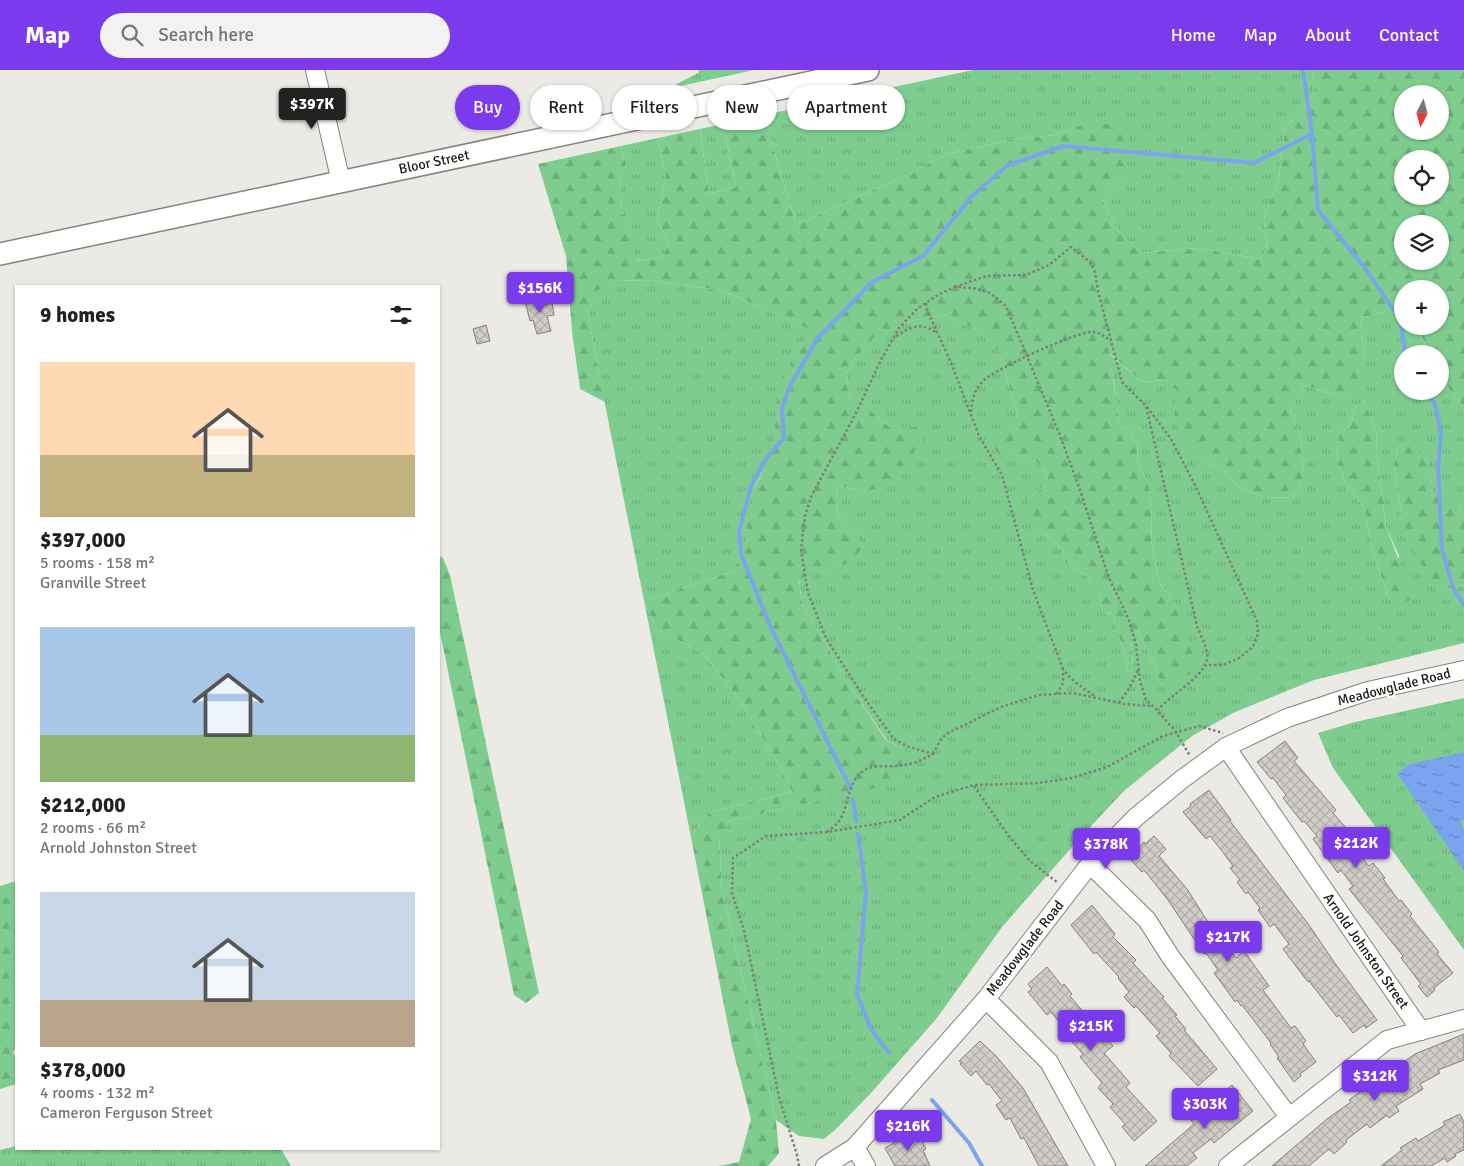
<!DOCTYPE html>
<html lang="en">
<head>
<meta charset="utf-8">
<style>
  body { margin:0; font-family:Signika,sans-serif; background:#f2f2f2; color:#202124; height:100vh; display:flex; flex-direction:column; font-size:19px; white-space:nowrap }
  * { box-sizing:border-box; margin:0 }
  p { font-size:16px; color:#757577 }
  .icon { flex:none; width:28px; height:28px; fill:none; stroke:currentColor; stroke-width:2; stroke-linecap:round; stroke-linejoin:round }
  .map { position:relative; flex:1; overflow:hidden }
  .drawer { position:absolute; left:15px; top:215px; width:425px; height:865px; display:flex; flex-direction:column; background:#fff; border-radius:0px; box-shadow:0 1px 4px #0004 }
  .drawer>* { flex:none }
  .banner { position:absolute; left:455px; top:15px; width:475px; height:45px; display:flex; gap:10px }
  .needle { width:32px; rotate:186deg }
  .tools { position:absolute; left:1394px; top:15px; display:grid; gap:10px }
  .tools a { display:grid; place-items:center; width:55px; height:55px; border-radius:50%; background:#fff; box-shadow:0 1px 4px #0004; font-size:25px }
  .price { position:absolute; translate:-50% -42px; padding:0 11px; border-radius:5px; background:#7c3aed; color:#fff; font-size:16px; line-height:32px; filter:drop-shadow(0 1px 2px #0008) }
  .price::after { content:''; position:absolute; left:50%; top:30px; width:15px; height:11px; margin-left:-8px; background:inherit; clip-path:polygon(0 0,100% 0,50% 100%) }
  .price.selected { background:#222; color:#fff }
  ul { padding:0; list-style:none }
  li { display:grid; align-content:center; gap:10px; height:265px; padding:0 25px }
  li span { display:grid; place-items:center; height:155px; border-radius:0px; color:#555 }
  li>.icon { margin-inline-start:auto }
  span .icon { width:90px; height:90px; fill:#fffc; stroke-width:1 }
  li b { font-size:21px }
  h2 { display:flex; justify-content:space-between; align-items:center; height:60px; padding:0 25px; font-size:21px }
  .pill { padding:0 18px; border-radius:22px; background:#fff; box-shadow:0 1px 4px #0004; font-size:18px; line-height:45px }
  .pill.selected { background:#7c3aed; color:#fff }
  header { display:flex; align-items:center; gap:30px; box-sizing:border-box; height:70px; padding:0 25px; background:#7c3aed; color:#fff }
  header strong { font-size:24px }
  nav { display:flex; gap:28px; margin-inline-start:auto; font-size:18px }
  .search { width:350px; height:45px; background:#f2f2f2; display:flex; align-items:center; gap:12px; box-sizing:border-box; padding:0 18px; border-radius:28px; color:#757577; font-size:19px }
  .map>svg:first-child { display:block }
  .grass { fill:url(#grass-tufts); fill-rule:evenodd }
  .forest { fill:url(#forest-firs); fill-rule:evenodd }
  .water { fill:url(#water-ripples) }
  .lines { fill:none; stroke-linecap:round; stroke-linejoin:round }
  .stream { stroke:#7ba4ef; stroke-width:4 }
  .building { fill:url(#building-cross-hatch); stroke:#84817d }
  .minor-casing { stroke:#84837f; stroke-width:20 }
  .major-casing { stroke:#84837f; stroke-width:24 }
  .path { stroke:#7e7d7a; stroke-width:2.5; stroke-dasharray:2.5 2.5; stroke-linecap:butt }
  .minor { stroke:#fff; stroke-width:18 }
  .major { stroke:#fff; stroke-width:21 }
  .labels { text-anchor:middle; dominant-baseline:central; stroke-width:4.5; stroke-linejoin:round; paint-order:stroke }
  .street-label { font-size:14px; fill:#181716; stroke:#fff }
</style>
</head>
<body>
<header>
<strong>Map</strong>
<div class="search"><svg class="icon" aria-label="search" viewBox="0 0 24 24"><circle cx="10" cy="10" r="6"/><path d="M15 15l6 6"/></svg>Search here</div>
<nav><a>Home</a><a>Map</a><a>About</a><a>Contact</a></nav>
</header>
<div class="map">
<svg width="1464" height="1096" viewBox="0 0 1464 1096">
  <defs>
    <pattern id="grass-tufts" width="24" height="20" patternUnits="userSpaceOnUse" patternTransform="scale(1.25)"><rect width="24" height="20" fill="#7ecd8e"/><path d="M3 7l-1-3M5 7V3M7 7l1-3M15 17l-1-3M17 17v-4M19 17l1-3" fill="none" stroke="#6caf7a"/></pattern>
    <pattern id="forest-firs" width="22" height="20" patternUnits="userSpaceOnUse" patternTransform="scale(1.25)"><rect width="22" height="20" fill="#7ecd8e"/><path d="M5 1l3.5 6h-7zM16 11l3.5 6h-7z" fill="#6caf7a"/></pattern>
    <pattern id="water-ripples" width="26" height="14" patternUnits="userSpaceOnUse" patternTransform="scale(1.25)"><rect width="26" height="14" fill="#7ba4ef"/><path d="M2 4q2-2 4 0t4 0M15 11q2-2 4 0t4 0" fill="none" stroke="#6485c1"/></pattern>
    <pattern id="building-cross-hatch" width="8" height="8" patternUnits="userSpaceOnUse" patternTransform="scale(1.25)"><rect width="8" height="8" fill="#d0ccc8"/><path d="M0 0l8 8M0 8l8-8" fill="none" stroke="#b2aeab"/></pattern>
  </defs>
  <rect width="100%" height="100%" fill="#eceae5"/>
  <!-- grass -->
  <g class="grass">
    <polygon points="699,0 754,0 667,19 698,3"/>
    <polygon points="973,0 1313,0 1315,24 1285,59 1279,108 1264,148 1267,180 1260,189 1198,178 1141,183 1119,162 1103,131 1125,106 1083,54 1056,65 1016,69 947,84 909,104 796,155 764,45"/>
    <polygon points="723,54 736,117 709,124 700,59"/>
    <polygon points="658,68 666,107 657,149 669,176 660,188 635,191 622,142 620,108 626,94 621,76"/>
    <path d="M645,210L721,220L812,260L794,286L773,387C747,416 753,438 745,472C743,482 738,492 734,501L644,531L656,559L703,583L738,628L785,704L792,722L711,742L699,753L691,767L596,289L588,242L599,218L616,211Z"/>
    <path d="M1402,237V256H1418L1429,284H1402V321H1440V307L1464,339V446L1458,435L1432,423L1427,390L1398,378L1394,395L1402,450L1445,519L1464,515V573L1314,610L1235,642L1192,666L1125,720L1079,769L1002,857L937,948L871,1023L835,1060L824,1069L799,1066L776,1050L722,820L719,767L729,751L903,711L909,684L886,669L850,616L802,534L799,508L846,494L858,465L838,446L836,415L866,422L923,357H893L883,353L869,338L851,333L846,305L852,292L876,264L914,250L946,245L979,261L999,282L1020,353L1014,363L996,381C1010,384 1040,387 1046,402C1047,406 1047,411 1047,414L1029,428L1039,460L1063,479L1065,493L1087,506L1099,525L1103,543L1113,544L1126,591L1127,601L1133,599L1131,569L1138,561L1153,592L1162,618L1179,540L1159,512L1151,470L1152,450L1149,414L1138,394L1137,372L1129,361L1119,356L1114,313L1108,283L1142,312L1165,310L1178,320L1174,350L1200,389L1225,401L1236,415L1262,427L1292,428L1303,408L1301,367L1290,342L1304,315L1346,329L1364,287L1361,248ZM1364,330L1376,361L1377,384L1386,457L1399,486L1389,529L1373,482L1364,438L1344,410L1337,387L1339,364L1351,354L1355,338Z"/>
    <polygon points="1464,628 1464,880 1333,698 1318,663 1355,652"/>
    <polygon points="16,1076 16,1079 281,1079 291,1096 0,1096 0,1080"/>
  </g>
  <!-- forest -->
  <g class="forest">
    <path d="M1313,0H1464V339L1440,307V284H1429L1418,256H1440V219H1402V237L1361,248L1364,287L1361,321L1346,329L1304,315L1290,342L1301,367L1303,408L1292,428L1262,427L1236,415L1225,401L1200,389L1183,372L1174,350L1177,320L1165,310L1142,312L1109,283L1117,335L1119,356L1129,361L1137,372L1138,394L1149,414L1152,450L1151,470L1159,512L1179,540L1198,600L1162,618L1153,592L1138,561L1131,569L1133,599L1127,601L1126,591L1113,544L1103,543L1099,525L1087,506L1065,493L1063,479L1039,460L1026,440L1029,428L1047,414C1047,411 1047,406 1046,402C1040,387 1010,384 996,382L992,372L997,365L1014,363L1020,353L999,282L979,261L946,245L914,250L876,265L852,292L846,305L851,332L869,338L883,353L893,357H923V370L891,412L866,422L836,415L838,446L858,465L863,478L846,494L799,509L802,534L850,616L885,669L910,684L903,712L729,751L719,768L722,820L776,1050L779,1083L768,1096H718L739,1092L751,1049L732,976L691,767L699,753L711,742L792,722L785,704L738,628L703,583L656,559L644,531L734,501L745,472L752,424L764,397L773,387L777,326L794,286L811,260L721,220L645,210L616,211L599,219L588,242L596,289L605,332L580,319L572,261L566,186L538,94L621,76L626,94L620,109L622,142L636,191L660,188L669,176L657,149L666,107L658,68L700,59L709,124L736,117L723,54L764,45L796,155L909,104L947,84L1016,69L1056,65L1083,54H1126L1129,67L1125,106L1103,131L1119,162L1141,183L1198,178L1260,189L1267,180L1264,148L1279,108L1285,59L1315,24ZM1402,24H1440V61H1402ZM1402,89H1440V126H1402ZM1402,154H1440V191H1402Z"/>
    <polygon points="1364,330 1376,361 1377,384 1386,457 1410,519 1410,530 1401,534 1389,529 1373,482 1364,438 1344,410 1337,387 1339,364 1351,354 1355,338"/>
    <polygon points="1409,371 1427,390 1432,422 1446,423 1458,435 1464,446 1464,515 1445,519 1430,507 1419,491 1402,450 1394,395 1398,378"/>
    <polygon points="439,486 443,488 450,505 539,923 526,933 514,925 439,557"/>
    <polygon points="16,811 16,976 13,983 16,988 16,1014 0,1019 0,816"/>
  </g>
  <!-- water -->
  <polygon class="water" points="1464,682 1464,749 1461,751 1464,761 1464,801 1397,703 1410,694"/>
  <g class="lines">
    <!-- stream -->
    <g class="stream">
      <polyline points="1303,0 1312,64 1318,140 1365,198 1401,251 1405,284"/>
      <polyline points="1425,321 1435,334 1441,363 1438,398 1442,479 1453,518 1464,535"/>
      <polyline points="851,719 770,556 741,484 739,462 751,416 765,390 784,368 782,338 791,314 818,268 872,212 923,186 973,125 1008,95 1064,76 1254,93 1312,64"/>
      <polyline points="853,729 856,751"/>
      <polyline points="858,764 866,822 857,924 871,959 889,983"/>
      <polyline points="932,1030 969,1073 982,1096"/>
    </g>
  </g>
  <!-- building -->
  <g class="building">
    <polygon points="543,227 545,235 552,233 554,245 547,246 551,261 537,264 533,250 530,251 525,231"/>
    <polygon points="486,255 490,271 477,274 473,259"/>
    <polygon points="1285,671 1298,688 1294,691 1336,740 1333,743 1359,773 1353,777 1369,796 1373,793 1385,808 1383,809 1399,831 1401,830 1412,844 1410,846 1439,882 1437,884 1453,903 1434,918 1435,920 1427,927 1418,916 1421,914 1401,888 1403,886 1349,819 1353,816 1341,800 1338,803 1313,769 1317,766 1304,751 1302,752 1283,728 1286,725 1273,708 1271,709 1257,692"/>
    <polygon points="1209,720 1231,750 1230,751 1309,855 1334,892 1377,950 1366,958 1364,955 1353,963 1339,945 1337,947 1309,911 1308,912 1283,879 1289,874 1274,854 1270,857 1258,840 1260,838 1248,822 1246,824 1237,812 1240,810 1230,798 1233,796 1222,781 1210,766 1206,769 1183,742 1191,736 1190,734"/>
    <polygon points="1154,766 1166,779 1159,786 1187,819 1213,860 1219,855 1227,867 1223,870 1236,888 1244,881 1269,916 1263,920 1291,958 1295,956 1306,971 1303,974 1316,992 1300,1004 1301,1006 1294,1012 1277,988 1279,987 1270,974 1271,973 1242,935 1241,936 1237,930 1235,932 1228,922 1214,903 1218,900 1206,883 1204,884 1168,830 1144,800 1142,802 1130,789 1144,772 1145,774"/>
    <polygon points="1092,835 1115,864 1113,867 1136,890 1133,893 1164,927 1162,928 1177,945 1175,946 1186,959 1184,960 1217,999 1198,1016 1169,986 1171,983 1156,966 1160,963 1136,936 1134,938 1124,927 1129,922 1118,908 1119,907 1096,882 1094,884 1071,855"/>
    <polygon points="1047,897 1062,916 1064,914 1072,924 1070,926 1091,951 1086,955 1099,970 1104,966 1113,976 1104,983 1130,1013 1126,1017 1157,1051 1134,1071 1122,1057 1125,1054 1110,1037 1113,1034 1098,1018 1102,1013 1080,987 1083,984 1060,959 1063,957 1051,942 1047,945 1028,922 1032,919 1028,914"/>
    <polygon points="1464,964 1464,990 1438,1000 1440,1003 1420,1014 1423,1019 1396,1036 1399,1041 1389,1048 1387,1045 1370,1058 1367,1054 1346,1070 1347,1072 1334,1084 1329,1079 1309,1096 1272,1096 1327,1049 1351,1032 1349,1030 1390,1001 1415,984"/>
    <polygon points="980,971 996,986 1023,1018 1068,1096 1039,1096 1024,1068 1021,1069 1010,1048 1006,1050 996,1035 1002,1031 989,1014 987,1015 976,1001 971,1006 960,994 962,993 959,991"/>
    <polygon points="1232,1015 1253,1041 1214,1073 1211,1069 1193,1083 1197,1088 1187,1096 1145,1096 1194,1054 1191,1050 1201,1041 1204,1045 1223,1030 1220,1025"/>
    <polygon points="1460,1044 1464,1052 1464,1080 1455,1084 1456,1086 1447,1092 1445,1088 1431,1096 1381,1096 1402,1080 1400,1078 1416,1068 1418,1071 1445,1055 1443,1052"/>
    <polygon points="917,1062 926,1079 923,1080 930,1096 895,1096 885,1078 909,1064 910,1066"/>
  </g>
  <g class="lines">
    <!-- minor casing -->
    <g class="minor-casing">
      <g id="minor">
        <polyline points="315,0 341,112"/>
        <polyline points="1226,677 1421,961"/>
        <polyline points="1090,794 1147,850 1170,886 1289,1047"/>
        <polyline points="986,929 1049,992 1106,1096"/>
        <polyline points="855,1077 866,1096"/>
        <polyline points="825,1096 855,1077 986,929 1090,794 1135,748 1181,710 1226,677 1287,648 1368,621 1464,600"/>
        <polyline points="1228,1096 1387,970 1464,949"/>
      </g>
    </g>
    <!-- major casing -->
    <g class="major-casing">
      <polyline id="major" points="0,184 868,0"/>
    </g>
    <!-- path -->
    <g class="path">
      <path d="M955,217L986,206L1026,205L1049,195L1071,177L1090,192L1095,202L1098,221L1122,312L1146,336L1197,556C1200,564 1205,573 1207,582C1212,604 1170,624 1158,640"/>
      <polyline points="926,233 927,240 952,295 979,366 1002,405 1033,520 1063,599"/>
      <path d="M896,266C911,257 920,252 936,262"/>
      <polyline points="1147,337 1171,369 1196,417 1257,551 1258,564 1253,577 1239,588 1223,595 1206,595"/>
      <path d="M971,342C972,330 974,320 983,311C993,300 1076,262 1091,262C1100,262 1104,266 1111,271"/>
      <path d="M1057,624L1063,613V599C1072,611 1082,618 1095,626"/>
      <polyline points="1119,633 1130,617 1138,600"/>
      <polyline points="933,684 941,669 948,663 1001,637 1039,625 1073,623 1124,634 1151,636"/>
      <polyline points="974,716 1010,768 1030,791 1058,813"/>
      <path d="M827,762C831,759 836,755 839,751C849,737 847,713 862,702C871,694 885,697 896,696C910,695 921,691 933,684L909,677L894,669L865,629L826,568L808,523L801,479L805,446L811,427L857,341L881,290L899,258L917,239L938,225L954,217L973,218L990,223L1006,236L1059,363L1079,417L1109,508L1129,550L1136,575L1140,611L1146,630L1157,640L1176,662L1190,686"/>
      <polyline points="799,1096 797,1085 779,1027 744,860 732,823 733,788 766,766 827,762 900,750 935,727 974,715 1038,713 1072,708 1107,697 1163,666 1199,656 1223,663"/>
    </g>
    <!-- minor -->
    <use href="#minor" class="minor"/>
    <!-- major -->
    <use href="#major" class="major"/>
  </g>
  <g class="labels">
    <!-- street labels -->
    <g class="street-label">
      <text transform="translate(434 92) rotate(-12)">Bloor Street</text>
      <text transform="translate(1394 617) rotate(-14)">Meadowglade Road</text>
      <text transform="translate(1025 878) rotate(-52)">Meadowglade Road</text>
      <text transform="translate(1366 881) rotate(55)">Arnold Johnston Street</text>
    </g>
  </g>
</svg>
<div class="tools">
<a><svg class="needle" viewBox="-14 -14 28 28"><path d="M0-13l5 13h-10z" fill="#e53935"/><path d="M0 13l5-13h-10z" fill="#757577"/></svg></a>
<a><svg class="icon" aria-label="locate" viewBox="0 0 24 24"><circle cx="12" cy="12" r="6"/><path d="M12 2v4M12 18v4M2 12h4M18 12h4"/></svg></a>
<a><svg class="icon" aria-label="layers" viewBox="0 0 24 24"><path d="M12 4l9 5-9 5-9-5zM3 14l9 5 9-5"/></svg></a>
<a>+</a>
<a>−</a>
</div>
<b class="price selected" style="left:312px;top:60px">$397K</b>
<b class="price" style="left:540px;top:244px">$156K</b>
<b class="price" style="left:1356px;top:799px">$212K</b>
<b class="price" style="left:1106px;top:800px">$378K</b>
<b class="price" style="left:1228px;top:893px">$217K</b>
<b class="price" style="left:1091px;top:982px">$215K</b>
<b class="price" style="left:1375px;top:1032px">$312K</b>
<b class="price" style="left:1205px;top:1060px">$303K</b>
<b class="price" style="left:908px;top:1082px">$216K</b>
<div class="banner">
<a class="pill selected">Buy</a>
<a class="pill">Rent</a>
<a class="pill">Filters</a>
<a class="pill">New</a>
<a class="pill">Apartment</a>
</div>
<section class="drawer">
<h2>9 homes<svg class="icon" aria-label="filters" viewBox="0 0 24 24"><path d="M4 7h16M4 17h16"/><circle cx="9" cy="7" r="2"/><circle cx="15" cy="17" r="2"/></svg></h2>
<ul>
<li><span style="background:linear-gradient(#ffd9b3 60%,#c2b280 0)"><svg class="icon" aria-label="home" viewBox="0 0 24 24"><path d="M3 11l9-7 9 7M6 9v11h12V9"/></svg></span><div><b>$397,000</b><p>5 rooms · 158 m²</p><p>Granville Street</p></div></li>
<li><span style="background:linear-gradient(#a9c7e8 70%,#8fb573 0)"><svg class="icon" aria-label="home" viewBox="0 0 24 24"><path d="M3 11l9-7 9 7M6 9v11h12V9"/></svg></span><div><b>$212,000</b><p>2 rooms · 66 m²</p><p>Arnold Johnston Street</p></div></li>
<li><span style="background:linear-gradient(#c9d6e8 70%,#b9a48a 0)"><svg class="icon" aria-label="home" viewBox="0 0 24 24"><path d="M3 11l9-7 9 7M6 9v11h12V9"/></svg></span><div><b>$378,000</b><p>4 rooms · 132 m²</p><p>Cameron Ferguson Street</p></div></li>
</ul>
</section>
</div>
</body>
</html>
